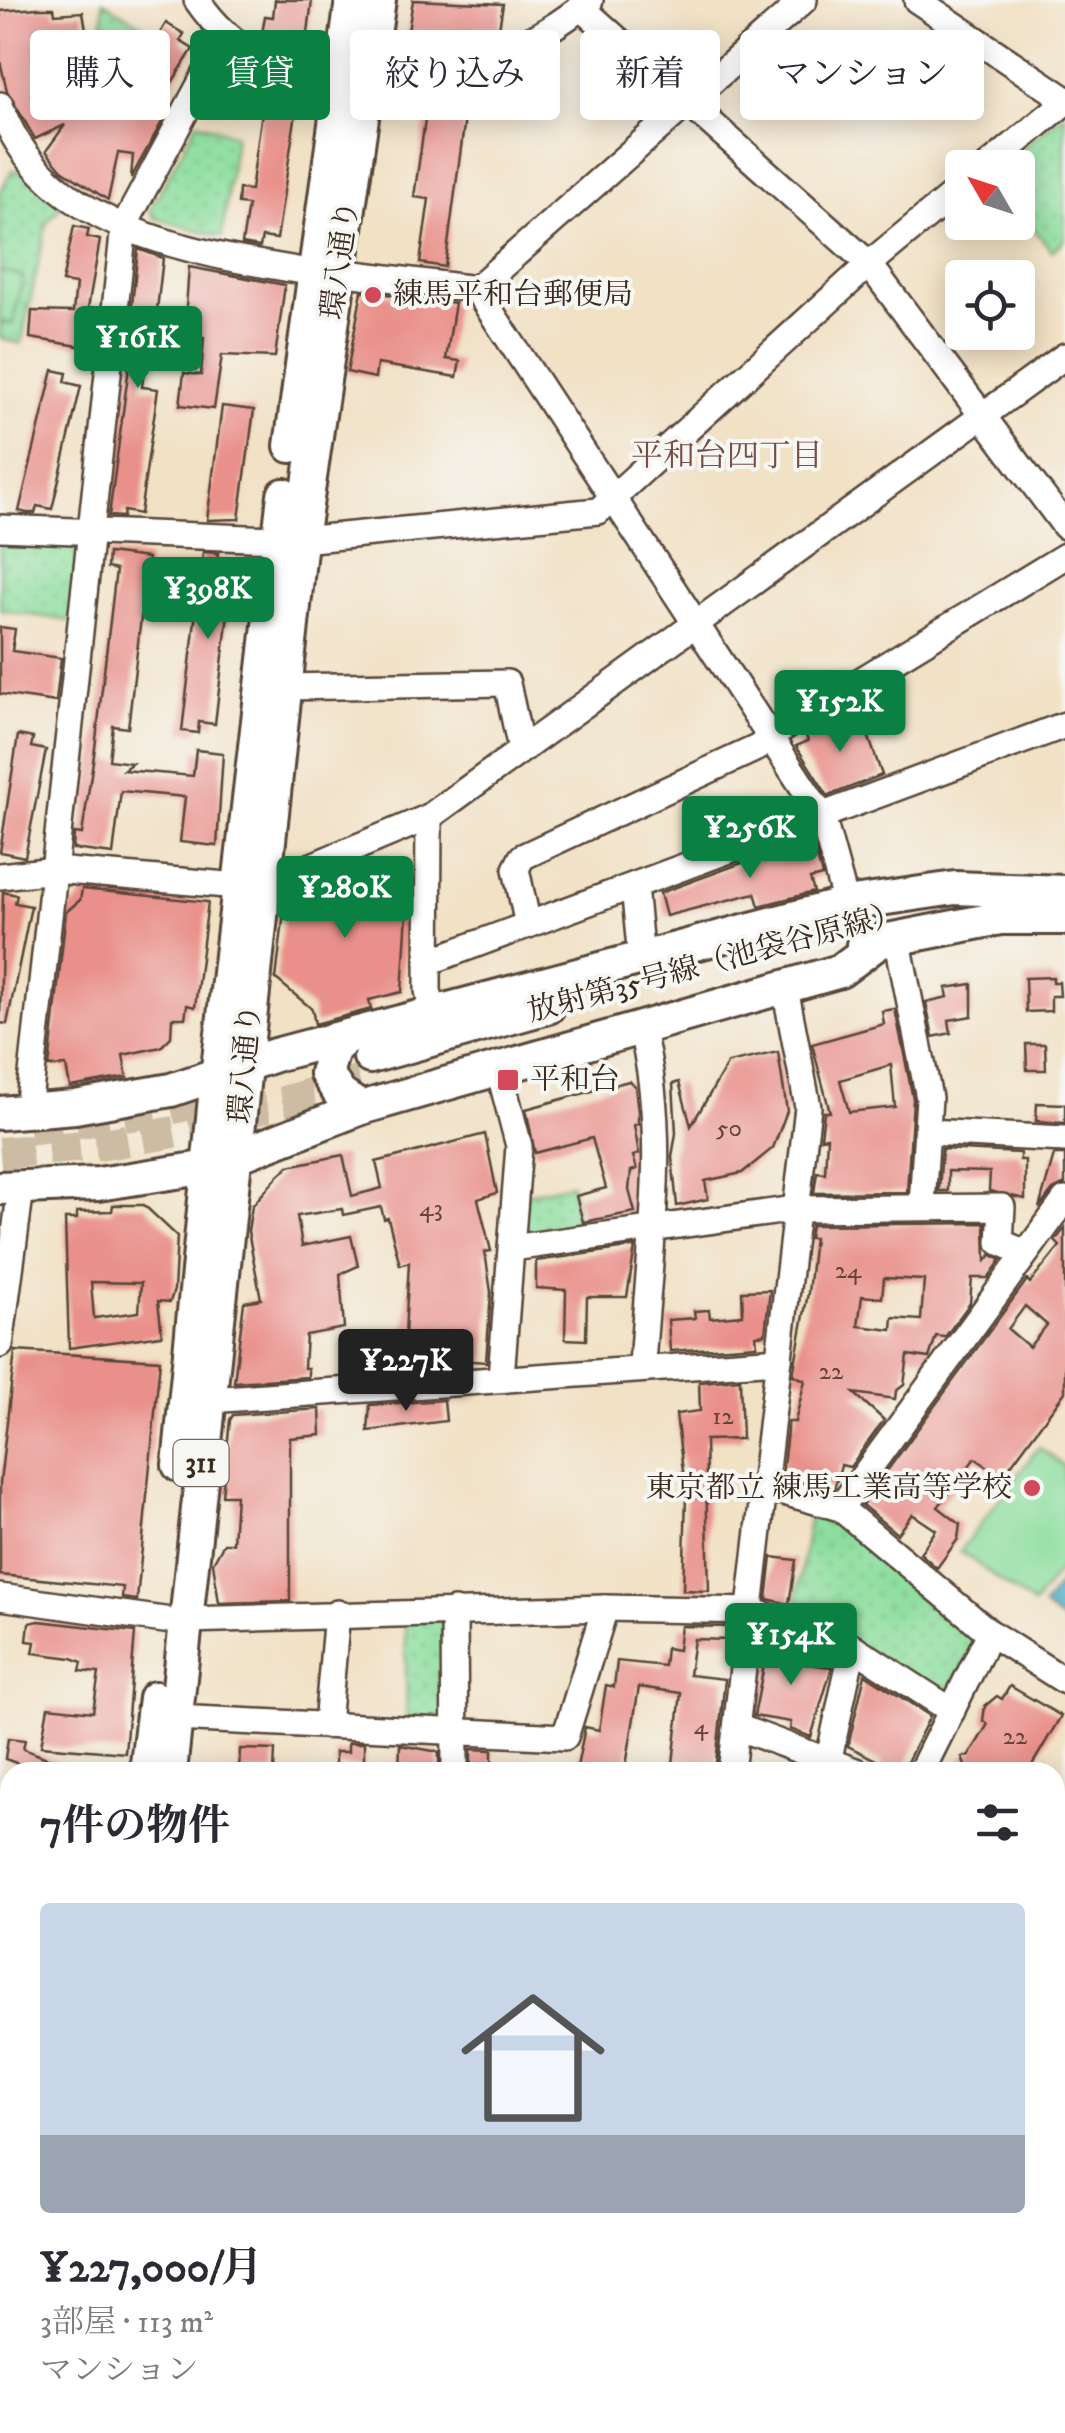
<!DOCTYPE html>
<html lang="ja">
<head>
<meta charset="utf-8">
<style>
  body { margin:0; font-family:"IM FELL DW Pica","Noto Serif JP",serif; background:#f7f7f7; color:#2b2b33; height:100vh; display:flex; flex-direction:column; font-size:38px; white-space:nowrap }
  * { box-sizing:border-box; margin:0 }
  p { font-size:32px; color:#7c7c81 }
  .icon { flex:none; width:55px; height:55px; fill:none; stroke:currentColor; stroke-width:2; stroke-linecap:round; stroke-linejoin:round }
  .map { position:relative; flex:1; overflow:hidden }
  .sheet { position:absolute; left:0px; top:1762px; width:1065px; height:672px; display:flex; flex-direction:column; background:#fff; border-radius:30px 30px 0 0; box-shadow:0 5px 25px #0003 }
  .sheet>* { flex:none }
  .hud { position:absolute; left:30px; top:30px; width:1005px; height:90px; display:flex; gap:20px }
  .needle { width:65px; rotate:309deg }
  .buttons { position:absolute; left:945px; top:150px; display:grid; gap:20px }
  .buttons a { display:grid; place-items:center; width:90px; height:90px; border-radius:10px; background:#fff; box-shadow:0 5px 25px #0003; font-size:50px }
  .price { position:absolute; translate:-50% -85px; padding:0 22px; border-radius:10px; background:#0b8043; color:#fff; font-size:32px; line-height:65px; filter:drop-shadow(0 2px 5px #0008) }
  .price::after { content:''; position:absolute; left:50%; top:60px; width:30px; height:22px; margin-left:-15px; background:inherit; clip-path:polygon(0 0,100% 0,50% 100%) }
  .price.active { background:#222; color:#fff }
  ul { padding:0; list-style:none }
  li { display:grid; align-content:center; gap:20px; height:530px; padding:0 40px }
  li+li { border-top:2px solid #e1e1e2 }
  li span { display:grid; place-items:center; height:310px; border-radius:10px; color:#555 }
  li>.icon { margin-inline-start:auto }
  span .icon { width:180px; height:180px; fill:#fffc; stroke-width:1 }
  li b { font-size:42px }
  h2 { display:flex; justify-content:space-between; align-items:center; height:120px; padding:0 40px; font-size:42px }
  .pill { padding:0 35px; border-radius:10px; background:#fff; box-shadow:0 5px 25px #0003; font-size:35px; line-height:90px }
  .pill.active { background:#0b8043; color:#fff }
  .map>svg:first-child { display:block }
  .forest { fill:url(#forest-firs); stroke:#567452; stroke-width:2.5 }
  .cemetery { fill:url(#cemetery-stones); stroke:#64845e; stroke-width:2.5 }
  .park { fill:url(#park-dots); stroke:#64845e; stroke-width:2.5 }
  .garden { fill:#8dde9e; stroke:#64845e; stroke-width:2.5 }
  .water { fill:url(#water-ripples); stroke:#416c72; stroke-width:2.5 }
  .building { fill:#e9908a; fill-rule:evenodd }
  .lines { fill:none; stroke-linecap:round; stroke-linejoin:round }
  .major-tunnel { stroke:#cdbca4; stroke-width:32; stroke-dasharray:32 16; stroke-linecap:butt }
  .minor-casing { stroke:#564537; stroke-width:30 }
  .major-casing { stroke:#564537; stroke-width:38 }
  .minor { stroke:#fff; stroke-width:25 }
  .major { stroke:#fff; stroke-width:32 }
  .poi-dot { fill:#d1495b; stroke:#f6f6f2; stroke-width:4 }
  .labels { text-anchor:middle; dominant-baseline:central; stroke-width:8; stroke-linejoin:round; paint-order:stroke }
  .number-label { font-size:25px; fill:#664439 }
  .shield { fill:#f6f6f2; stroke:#73675e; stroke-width:2.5 }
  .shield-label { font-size:28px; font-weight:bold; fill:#3b2a1e }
  .street-label { font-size:30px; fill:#3b2a1e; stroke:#f6f6f2 }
  .poi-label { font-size:30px; fill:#3b2a1e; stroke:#f6f6f2; text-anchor:start }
  .neighbourhood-label { font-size:32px; fill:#784e44; stroke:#f6f6f2 }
</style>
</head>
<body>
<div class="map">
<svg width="1065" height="2433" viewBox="0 0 1065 2433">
  <defs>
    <pattern id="forest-firs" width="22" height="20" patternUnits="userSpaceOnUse" patternTransform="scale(2.5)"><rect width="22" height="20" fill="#72bd85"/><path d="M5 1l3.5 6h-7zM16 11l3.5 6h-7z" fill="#5f9a6c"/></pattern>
    <pattern id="cemetery-stones" width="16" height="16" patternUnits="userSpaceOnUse" patternTransform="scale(2.5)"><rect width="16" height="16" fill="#8dde9e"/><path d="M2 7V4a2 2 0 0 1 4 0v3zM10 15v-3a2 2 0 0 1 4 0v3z" fill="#7bbf88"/></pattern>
    <pattern id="park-dots" width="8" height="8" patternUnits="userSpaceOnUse" patternTransform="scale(2.5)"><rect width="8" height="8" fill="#8dde9e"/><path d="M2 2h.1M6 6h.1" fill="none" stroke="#7bbf88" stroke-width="1.8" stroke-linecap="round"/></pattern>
    <pattern id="water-ripples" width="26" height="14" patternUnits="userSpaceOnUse" patternTransform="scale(2.5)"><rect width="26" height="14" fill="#47aec6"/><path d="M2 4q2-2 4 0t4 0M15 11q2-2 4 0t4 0" fill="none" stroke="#3c8ea0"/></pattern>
  </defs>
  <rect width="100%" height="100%" fill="#f6f6f2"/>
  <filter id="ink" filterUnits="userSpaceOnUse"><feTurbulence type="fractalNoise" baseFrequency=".01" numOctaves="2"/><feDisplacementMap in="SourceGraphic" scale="20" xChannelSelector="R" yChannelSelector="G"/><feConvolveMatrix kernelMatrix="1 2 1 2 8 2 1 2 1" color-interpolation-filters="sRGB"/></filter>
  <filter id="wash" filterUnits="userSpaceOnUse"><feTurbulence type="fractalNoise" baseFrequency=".0048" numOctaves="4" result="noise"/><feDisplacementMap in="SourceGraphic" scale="40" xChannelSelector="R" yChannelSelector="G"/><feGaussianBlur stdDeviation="2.25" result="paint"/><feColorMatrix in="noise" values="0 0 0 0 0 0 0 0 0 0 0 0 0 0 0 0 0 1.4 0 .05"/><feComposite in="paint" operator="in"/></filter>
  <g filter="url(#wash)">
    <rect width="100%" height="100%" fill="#f1e1c5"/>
    <!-- forest -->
    <polygon class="forest" points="0,1861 10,1866 10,1991 0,1989"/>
    <!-- cemetery -->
    <polygon class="cemetery" points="343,2425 456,2425 453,2433 357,2433"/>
    <!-- park -->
    <g class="park">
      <polygon points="103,1 143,26 119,62 103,52"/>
      <polygon points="1065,114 1065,240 1052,251 1018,210 1018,168 996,168"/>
      <polygon points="197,122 235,135 222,237 154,218 150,210"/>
      <polygon points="12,170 20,171 61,206 47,222 21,344 0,338 0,192"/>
      <polygon points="0,537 70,542 78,550 70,621 0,610"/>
      <polygon points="571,1184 578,1233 520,1242 520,1195"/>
      <polygon points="811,1507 837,1514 978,1639 952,1688 940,1691 794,1617"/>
      <polygon points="405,1619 443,1619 448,1717 441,1723 407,1720"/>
    </g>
    <!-- garden -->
    <g class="garden">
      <polygon points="0,271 23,276 13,324 0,321"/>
      <polygon points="1039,1447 1065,1467 1065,1563 1033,1605 960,1551"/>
    </g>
    <!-- water -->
    <polygon class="water" points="1065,1577 1065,1624 1043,1607"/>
    <g id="blocks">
      <!-- building -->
      <g class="building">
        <polygon points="275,0 312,0 307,41 262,34 265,16 273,17"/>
        <polygon points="413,0 503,4 498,35 469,31 466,48 403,63"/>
        <polygon points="38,8 54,8 55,14 83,12 91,60 120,85 169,109 131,178 133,155 118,153 108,200 62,170 46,151 65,125 35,139 7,91 0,61 0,11"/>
        <polygon points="166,23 184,34 180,41 193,49 173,81 143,62"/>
        <polygon points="264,98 281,101 280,109 296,112 277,239 262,237 260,247 242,244 248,205 238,204 239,189 251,190"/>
        <polygon points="426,113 465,118 445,267 420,263 429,199 414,197"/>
        <polygon points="74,226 89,229 87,237 100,240 88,308 99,308 95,343 80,342 79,346 30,338 32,311 73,312 76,284 62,282"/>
        <polygon points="138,249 163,258 152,353 146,353 142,387 158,389 140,514 124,511 123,517 109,516 131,352 127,352"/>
        <polygon points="189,267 285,285 275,357 222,355 214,409 180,405 184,373 201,375 204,337 184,335"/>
        <polygon points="362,291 455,303 446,359 460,361 457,377 377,364 375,378 347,372"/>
        <polygon points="53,370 67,373 65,382 81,386 52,509 37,506 35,513 27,513 19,511"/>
        <polygon points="222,406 254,410 239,519 207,520"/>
        <polygon points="203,552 218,553 217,560 234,562 215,724 199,722 198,733 182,731"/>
        <polygon points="108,553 148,558 128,728 113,726 109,760 132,763 123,770 193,776 196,750 223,753 217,846 180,842 185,797 121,791 113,854 73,849 74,833 82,834 95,748 116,570 107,568"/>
        <polygon points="0,627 15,629 12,651 61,658 56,702 0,694"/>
        <polygon points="838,716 842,726 862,718 882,775 828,796 796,746 808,741 805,733"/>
        <polygon points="18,735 33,738 31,747 46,750 25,857 0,852"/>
        <polygon points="813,843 822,876 810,879 814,892 759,906 755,893 666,916 660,893 753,859"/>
        <polygon points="371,862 410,865 402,992 369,1000 371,1009 315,1024 312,1009 276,979 286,894 291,888 341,871 344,878 369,882"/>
        <polygon points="82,889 208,902 195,1007 187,1005 185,1018 172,1018 171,1037 161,1047 123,1055 127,1077 70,1087 66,1066 49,1067 66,912 80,900"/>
        <polygon points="3,892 17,895 15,903 31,906 7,1024 0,1023"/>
        <polygon points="1053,977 1053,982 1059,982 1060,996 1051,996 1051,1011 1026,1012 1025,978"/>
        <polygon points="972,984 972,1016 949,1020 951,1033 933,1037 926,1002 948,997 946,988"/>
        <path d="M895,1009L913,1099L907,1192L814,1193L817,1172L825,1173L827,1137L821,1138L824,1112H830L812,1044L884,1024L882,1011ZM891,1065L895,1107L849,1112L840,1080Z"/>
        <polygon points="1026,1044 1045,1044 1046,1070 1027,1070"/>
        <polygon points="778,1052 787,1111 773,1148 742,1173 705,1181 708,1199 677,1206 672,1157 676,1133 673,1084 679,1082 691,1126 728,1063"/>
        <polygon points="629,1081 635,1086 638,1112 638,1124 634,1125 639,1154 633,1156 637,1169 631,1171 629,1190 635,1212 583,1222 576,1196 606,1188 592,1138 535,1153 526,1109"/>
        <polygon points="1037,1103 1065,1104 1065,1123 1036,1121"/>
        <polygon points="485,1134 497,1193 478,1199 491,1251 485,1252 491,1292 486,1362 459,1360 458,1366 403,1370 409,1262 400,1265 388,1218 384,1219 381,1207 343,1215 342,1209 297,1216 302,1246 351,1236 358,1266 340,1274 344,1328 306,1335 304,1368 308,1368 308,1377 234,1382 244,1302 261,1299 248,1231 252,1206 279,1175 289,1166 343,1155 352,1196 382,1188 376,1162"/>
        <polygon points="942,1149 1020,1153 1020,1160 1025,1160 1025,1199 989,1191 990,1172 948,1171 948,1191 939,1191"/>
        <polygon points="1054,1155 1065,1155 1065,1184 1053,1190 1039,1208"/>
        <path d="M113,1205H144L177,1236L174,1290L170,1302L158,1301L162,1335L69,1348L65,1219H77V1212L112,1211ZM91,1282L141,1283L139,1312L94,1318Z"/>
        <path d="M985,1223L986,1261L991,1255L1001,1260L988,1278H972L970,1303L945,1337L936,1336L929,1358L908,1355L904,1385L896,1391L895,1399L854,1393L884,1420L850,1467L841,1465L834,1489L782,1475L788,1422H795L805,1380L793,1375L808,1293L814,1238H809L811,1225ZM884,1278L924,1280L921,1320L893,1318L892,1330L858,1326L862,1296L882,1298Z"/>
        <path d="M1065,1228V1392L1002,1477L975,1458L938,1507L960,1524L958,1539L937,1568L920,1553L936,1530L912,1514L897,1534L862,1505L1027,1280L1030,1283L1060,1246L1055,1241ZM1025,1306L1047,1325L1029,1347L1008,1329Z"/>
        <polygon points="635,1247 627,1297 587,1297 586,1340 565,1339 566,1290 536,1288 536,1261"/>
        <polygon points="770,1290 765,1334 756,1335 757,1345 670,1351 668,1320 695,1318 694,1311 709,1310 710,1318 743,1315 742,1291"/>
        <polygon points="15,1351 160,1360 137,1600 122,1598 123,1587 0,1575 0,1483"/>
        <polygon points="740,1379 742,1439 705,1440 709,1591 683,1590 686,1496 676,1414 700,1411 699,1382"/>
        <polygon points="444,1400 446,1421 368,1431 370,1405"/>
        <polygon points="320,1409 321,1435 290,1438 290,1601 219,1603 213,1563 224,1543 233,1543 236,1495 222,1495 230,1420 233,1415"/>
        <polygon points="772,1557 796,1560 789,1604 767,1599"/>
        <polygon points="39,1621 135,1632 125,1753 41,1746 48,1707 93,1712 99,1673 80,1671 82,1662 72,1658 33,1653 35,1642 27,1641 29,1623"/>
        <polygon points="681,1626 731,1627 730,1640 694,1639 689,1675 725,1679 715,1772 672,1772 681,1693 639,1687 625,1772 576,1772 585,1727 599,1730 606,1685 614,1687 617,1661 664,1666 666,1648 678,1650"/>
        <polygon points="770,1635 797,1644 795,1663 832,1667 811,1737 790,1729 791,1722 754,1716"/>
        <polygon points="865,1674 930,1716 902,1772 877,1772 882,1763 848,1746"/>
        <polygon points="1010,1686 1061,1716 1028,1772 967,1772 962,1757 969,1756 988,1724 983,1721 985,1706 997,1696 1002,1699"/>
        <polygon points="8,1738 25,1740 23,1749 84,1772 41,1772 5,1759"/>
        <polygon points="348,1743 364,1743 364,1767 335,1767 335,1752 348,1752"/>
        <polygon points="400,1745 439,1752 439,1772 399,1772"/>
        <polygon points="240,1749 275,1750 274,1772 239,1772"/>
        <polygon points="471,1749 492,1750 492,1772 471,1772"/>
      </g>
    </g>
  </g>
  <g filter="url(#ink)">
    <use href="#blocks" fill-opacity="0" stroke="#564537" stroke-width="2.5"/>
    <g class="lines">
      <!-- major-tunnel -->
      <g class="major-tunnel">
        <polyline points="29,1129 160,1111 242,1092"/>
        <polyline points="0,1153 99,1145 180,1131 375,1076"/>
      </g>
      <!-- minor casing -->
      <g class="minor-casing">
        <g id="minor">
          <path d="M197,0C233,53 281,74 341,86"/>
          <polyline points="917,0 1065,99"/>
          <polyline points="581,7 869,264 1065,526"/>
          <path d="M366,85C454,72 519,59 590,0"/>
          <path d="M0,105C43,232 200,254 315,273"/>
          <polyline points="986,168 1065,102"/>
          <polyline points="339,272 476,289 804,0"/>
          <polyline points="476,289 822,816 846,904"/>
          <polyline points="0,528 301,540 598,511 869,264 962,187"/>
          <polyline points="284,687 507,683 521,749"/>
          <polyline points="429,817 428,990 433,1015"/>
          <polyline points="264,875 302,870 429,817 1065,356"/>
          <polyline points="0,876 55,870 238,886"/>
          <polyline points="634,886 641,959"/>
          <polyline points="528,925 516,869 522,857 759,747 770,736 1065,556"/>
          <polyline points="897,937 929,1098 922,1205"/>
          <polyline points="428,962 1065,725"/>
          <path d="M641,1028C670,1137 648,1256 642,1367"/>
          <polyline points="498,1066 519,1146 501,1377"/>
          <polyline points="28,1111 124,226 226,36"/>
          <polyline points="928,1132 1065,1139"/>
          <polyline points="512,1248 795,1209 1002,1207 1000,1242 1025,1253"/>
          <polyline points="0,1345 21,1188"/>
          <polyline points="209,1400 779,1360"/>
          <polyline points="766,1487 840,1508 990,1633 1065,1681"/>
          <polyline points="840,1508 1065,1200"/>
          <polyline points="0,1597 164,1620"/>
          <polyline points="454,1611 455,1772"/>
          <polyline points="185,1620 605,1608 752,1611 853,1647 952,1711"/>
          <polyline points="175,1718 565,1737 605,1608"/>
          <polyline points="327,1725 337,1613"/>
          <polyline points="737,1727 858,1772"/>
          <polyline points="731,1772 808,1107 785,988"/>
          <polyline points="826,1772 853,1647"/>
          <polyline points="921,1772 990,1633"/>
          <polyline points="1055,2176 1065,2180"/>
          <polyline points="0,2268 10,2273"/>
          <polyline points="1055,2273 1065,2279"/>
          <polyline points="1055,2348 1065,2333"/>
          <polyline points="0,2396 10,2400"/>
          <polyline points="313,2425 329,2433"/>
          <polyline points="879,2425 887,2433"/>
          <polyline points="611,2433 615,2425"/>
          <polyline points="788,2433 792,2425"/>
          <polyline points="999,2433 1004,2425"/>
        </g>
      </g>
      <!-- major casing -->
      <g class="major-casing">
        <g id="major">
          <polyline points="291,446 352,0"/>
          <polyline points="863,945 1000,918 1065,918"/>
          <polyline points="347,1037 334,1048 326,1073 340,1094 361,1108"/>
          <polyline points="370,1057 548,1007"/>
          <polyline points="0,1113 75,1107 171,1090 275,1055 846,904 955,888 1065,892"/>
          <polyline points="0,1188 98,1184 209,1167 361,1108 840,971 880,941"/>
          <polyline points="179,1465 217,1077 284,495"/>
          <polyline points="146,1772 155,1698"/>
          <polyline points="170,1772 301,540 379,0"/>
          <polyline points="0,1852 10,1857"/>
          <polyline points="1055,1991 1065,1994"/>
          <polyline points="77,2433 78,2425"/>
          <polyline points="100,2433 101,2425"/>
        </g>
      </g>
      <!-- minor -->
      <use href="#minor" class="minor"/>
      <!-- major -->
      <use href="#major" class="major"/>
    </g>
  </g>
  <!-- markers -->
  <g class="poi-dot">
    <circle cx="373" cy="295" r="10"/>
    <rect x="496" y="1068" width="24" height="24" rx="5"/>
    <circle cx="1032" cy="1488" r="10"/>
  </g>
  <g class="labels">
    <!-- number labels -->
    <g class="number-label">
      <text x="729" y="1128">50</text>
      <text x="431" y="1208">43</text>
      <text x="848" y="1270">24</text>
      <text x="831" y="1371">22</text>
      <text x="723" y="1416">12</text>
      <text x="701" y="1726">4</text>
      <text x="1015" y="1736">22</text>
    </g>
    <!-- shield labels -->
    <rect class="shield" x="173.5" y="1440" width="55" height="46" rx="8"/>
    <g class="shield-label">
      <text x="201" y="1463">311</text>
    </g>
    <!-- street labels -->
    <g class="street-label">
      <text transform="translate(341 260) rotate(-82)">環八通り</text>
      <text transform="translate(715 963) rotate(-15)">放射第35号線（池袋谷原線）</text>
      <text transform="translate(246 1064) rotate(-85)">環八通り</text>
    </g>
    <!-- poi labels -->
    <g class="poi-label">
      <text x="393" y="295">練馬平和台郵便局</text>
      <text x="530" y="1080">平和台</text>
      <text x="1012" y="1488" text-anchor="end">東京都立 練馬工業高等学校</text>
    </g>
    <!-- neighbourhood labels -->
    <g class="neighbourhood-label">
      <text x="727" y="457">平和台四丁目</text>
    </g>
  </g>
</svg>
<div class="buttons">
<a><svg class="needle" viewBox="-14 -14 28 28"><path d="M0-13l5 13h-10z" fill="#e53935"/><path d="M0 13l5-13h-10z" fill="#7c7c81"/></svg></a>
<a><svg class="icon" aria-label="locate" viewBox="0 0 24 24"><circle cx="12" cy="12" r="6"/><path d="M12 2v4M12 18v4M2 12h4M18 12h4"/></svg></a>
</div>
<b class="price" style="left:138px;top:391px">¥161K</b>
<b class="price" style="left:208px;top:642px">¥398K</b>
<b class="price" style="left:840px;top:755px">¥152K</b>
<b class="price" style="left:750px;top:881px">¥256K</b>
<b class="price" style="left:345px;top:941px">¥280K</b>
<b class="price active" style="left:406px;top:1414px">¥227K</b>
<b class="price" style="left:791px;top:1688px">¥154K</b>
<div class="hud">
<a class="pill">購入</a>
<a class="pill active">賃貸</a>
<a class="pill">絞り込み</a>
<a class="pill">新着</a>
<a class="pill">マンション</a>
</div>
<section class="sheet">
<h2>7件の物件<svg class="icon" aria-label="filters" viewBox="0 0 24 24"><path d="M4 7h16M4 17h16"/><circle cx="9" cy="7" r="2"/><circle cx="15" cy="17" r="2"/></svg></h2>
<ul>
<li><span style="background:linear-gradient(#c9d6e8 75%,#9aa5b1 0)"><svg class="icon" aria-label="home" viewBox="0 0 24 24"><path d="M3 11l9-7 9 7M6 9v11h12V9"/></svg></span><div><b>¥227,000/月</b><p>3部屋 · 113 m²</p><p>マンション</p></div></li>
</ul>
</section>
</div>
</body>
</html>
